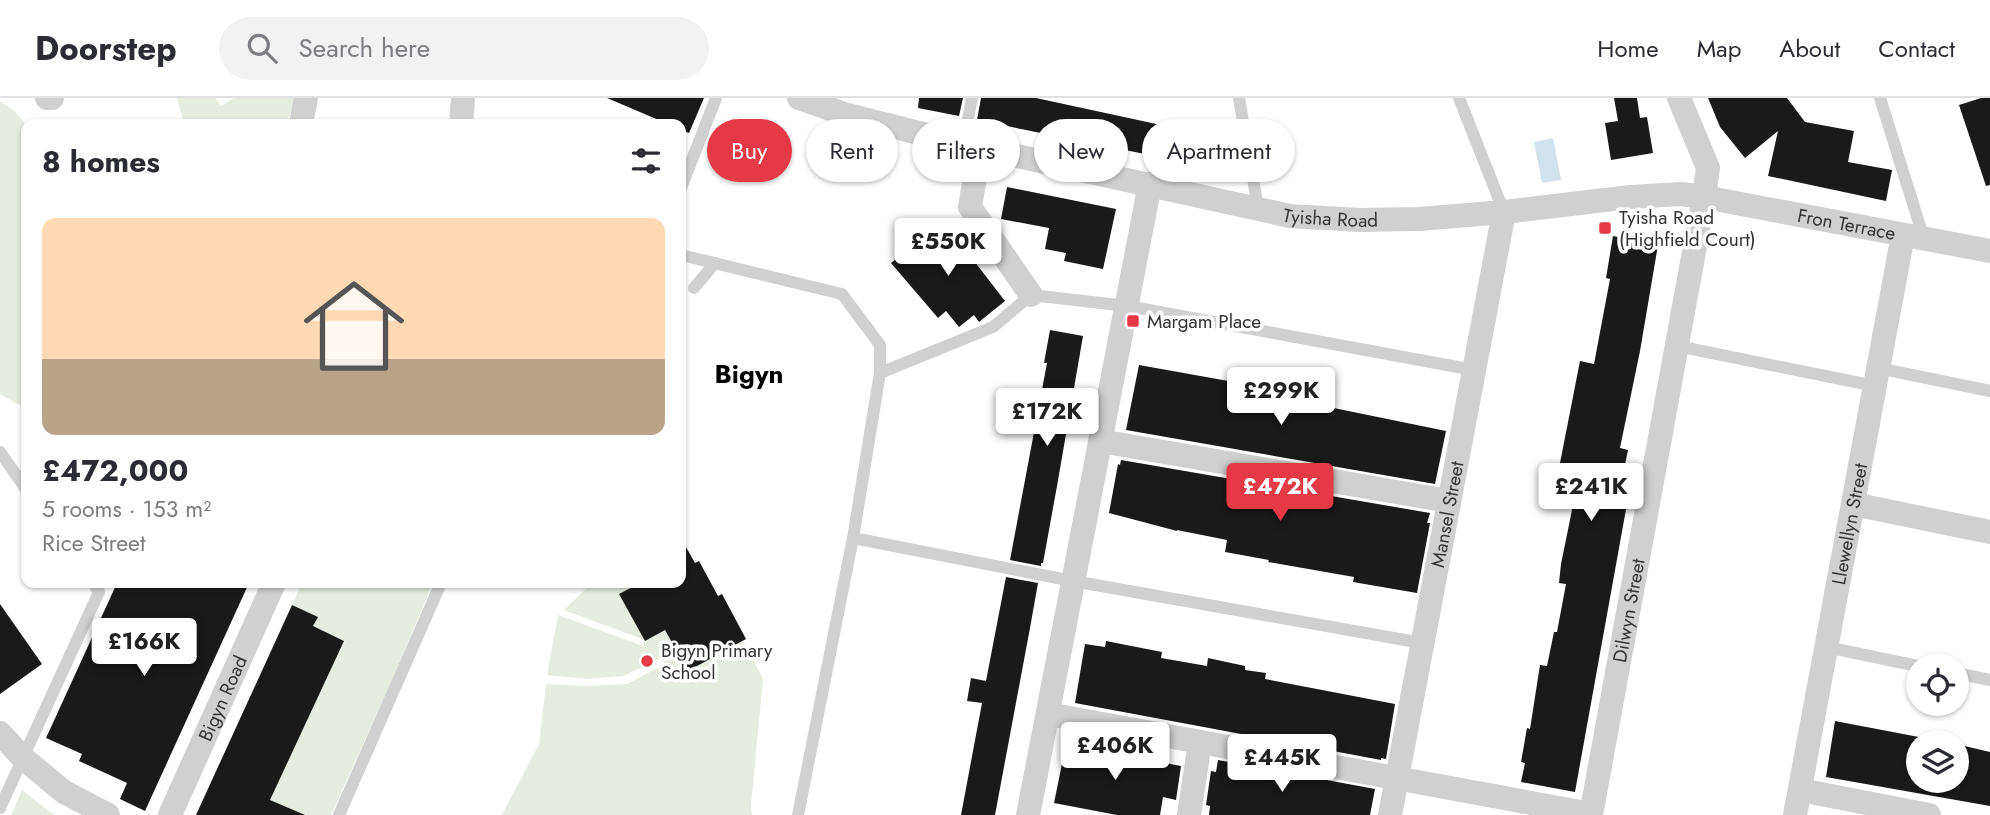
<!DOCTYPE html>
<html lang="en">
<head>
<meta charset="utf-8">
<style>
  body { margin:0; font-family:Jost,sans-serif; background:#f2f2f3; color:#2b2b33; height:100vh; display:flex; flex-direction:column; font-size:26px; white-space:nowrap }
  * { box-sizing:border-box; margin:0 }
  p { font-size:23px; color:#7c7c81 }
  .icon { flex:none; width:38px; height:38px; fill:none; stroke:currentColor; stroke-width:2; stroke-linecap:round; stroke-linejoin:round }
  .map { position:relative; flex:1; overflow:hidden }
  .drawer { position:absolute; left:21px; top:21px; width:665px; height:469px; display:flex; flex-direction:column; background:#fff; border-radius:14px; box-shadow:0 2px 5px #0004 }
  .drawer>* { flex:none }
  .guide { position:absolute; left:707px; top:21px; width:665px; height:63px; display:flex; gap:14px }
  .controls { position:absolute; left:1906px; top:555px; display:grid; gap:14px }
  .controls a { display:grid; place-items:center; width:63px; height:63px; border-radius:50%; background:#fff; box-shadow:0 2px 5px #0004; font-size:35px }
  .price { position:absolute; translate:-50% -60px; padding:0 16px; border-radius:7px; background:#fff; color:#222; font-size:23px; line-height:46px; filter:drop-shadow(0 2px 4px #0008) }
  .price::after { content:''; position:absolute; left:50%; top:42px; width:21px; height:16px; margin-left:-10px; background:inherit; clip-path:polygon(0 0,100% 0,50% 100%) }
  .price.on { background:#e63946; color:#fff }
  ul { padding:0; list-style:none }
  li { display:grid; align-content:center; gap:14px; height:371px; padding:0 21px }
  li+li { border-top:2px solid #e1e1e2 }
  li span { display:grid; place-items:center; height:217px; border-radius:14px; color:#555 }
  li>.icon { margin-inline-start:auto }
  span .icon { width:126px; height:126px; fill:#fffc; stroke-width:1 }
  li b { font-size:30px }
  h2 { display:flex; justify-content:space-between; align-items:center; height:84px; padding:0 21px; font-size:30px }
  .chip { padding:0 24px; border-radius:32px; background:#fff; box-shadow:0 2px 5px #0004; font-size:24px; line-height:63px }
  .chip.on { background:#e63946; color:#fff }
  header { display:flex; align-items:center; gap:42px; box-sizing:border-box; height:98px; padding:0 35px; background:#fff; border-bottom:2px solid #e1e1e2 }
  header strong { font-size:33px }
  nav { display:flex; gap:38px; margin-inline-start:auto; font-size:24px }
  .search { width:490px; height:63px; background:#f2f2f3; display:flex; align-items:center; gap:18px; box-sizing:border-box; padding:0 24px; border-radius:38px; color:#7c7c81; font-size:26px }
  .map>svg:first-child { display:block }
  .green { fill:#e6ecdf }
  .water { fill:#cfe2ee }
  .building { fill:#1a1a1a }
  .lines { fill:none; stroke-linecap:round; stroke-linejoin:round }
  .lane { stroke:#d0d0d0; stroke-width:12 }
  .street { stroke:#d0d0d0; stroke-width:24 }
  .poi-dot { fill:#e63946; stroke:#fff; stroke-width:2.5 }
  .labels { text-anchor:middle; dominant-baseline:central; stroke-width:7; stroke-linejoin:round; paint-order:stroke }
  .street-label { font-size:19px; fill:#333; stroke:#fff }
  .poi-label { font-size:19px; fill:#333; stroke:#fff; text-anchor:start }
  .district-label { font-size:26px; font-weight:bold; fill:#000; stroke:#fff }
</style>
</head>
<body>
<header>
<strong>Doorstep</strong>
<div class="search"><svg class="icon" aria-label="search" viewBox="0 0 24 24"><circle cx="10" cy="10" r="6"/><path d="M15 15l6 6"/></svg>Search here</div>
<nav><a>Home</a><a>Map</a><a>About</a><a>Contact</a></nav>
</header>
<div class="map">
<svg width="1990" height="717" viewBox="0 0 1990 717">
  <rect width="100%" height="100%" fill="#fff"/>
  <!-- green -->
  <g class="green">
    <polygon points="177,0 215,0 221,8 234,0 296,0 287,25 184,26"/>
    <polygon points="0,3 15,13 26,27 26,311 0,296"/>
    <polygon points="302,485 426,485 431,489 392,582 331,717 247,717 267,715 272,703 240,688 283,674 288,663 268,621 301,636 307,624 275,609 286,580 320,596 324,586 306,540 339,555 345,544 313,528 317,519 292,507"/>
    <polygon points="592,485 635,485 636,486 620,496 665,532 688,573 743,543 745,546 763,581 751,707 752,717 502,717 539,646 546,586 586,588 627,586 665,566 661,560 623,578 587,581 547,577 558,517 643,548 645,542 564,512"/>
    <polygon points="22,692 54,717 11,717"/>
  </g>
  <!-- water -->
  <polygon class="water" points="1553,40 1561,82 1542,85 1534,44"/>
  <!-- building -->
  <g class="building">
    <polygon points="607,0 704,0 689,35 681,32 681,26 668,26"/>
    <polygon points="919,0 963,0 959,18 918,10"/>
    <polygon points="981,0 1036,0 1235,43 1229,73 977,22"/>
    <polygon points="1614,0 1637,0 1640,20 1647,19 1653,55 1611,62 1605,25 1618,23"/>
    <polygon points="1708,0 1787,0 1805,24 1854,33 1848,64 1892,72 1886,103 1768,78 1778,33 1745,60 1720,29"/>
    <polygon points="1981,0 1990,0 1990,87 1986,88 1959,7"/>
    <polygon points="1007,89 1116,111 1103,171 1064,163 1066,155 1045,151 1049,130 1001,121"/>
    <polygon points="944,124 1005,203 979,224 974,217 959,229 946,213 938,220 891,165"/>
    <polygon points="1613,138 1658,147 1640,253 1620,350 1628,352 1623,376 1632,378 1575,694 1521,684 1525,665 1521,664 1527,630 1530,631 1540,567 1547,568 1554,534 1557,534 1566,486 1559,485 1561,466 1572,412 1577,368 1560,365 1580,263 1594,266 1610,181 1606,180"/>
    <polygon points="1050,232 1083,238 1057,388 1043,465 1041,465 1041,468 1010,462 1047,265 1044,265"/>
    <polygon points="1139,267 1234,284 1232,296 1323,312 1324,308 1446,333 1435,386 1126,332"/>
    <polygon points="1121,362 1430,415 1427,425 1430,425 1417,495 1353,484 1354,479 1268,464 1269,462 1225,454 1227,442 1177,432 1177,433 1109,415 1118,366 1120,367"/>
    <polygon points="681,440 695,465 699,463 718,498 722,496 746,541 688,573 665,532 645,543 619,496 640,485 681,485"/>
    <polygon points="1006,479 1038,485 1030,530 995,717 961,717 982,605 967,603 971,580 986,583"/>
    <polygon points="117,485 249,485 145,713 120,701 127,685 79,663 82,656 46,640"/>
    <polygon points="0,506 42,566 0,596"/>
    <polygon points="292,507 318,519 313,528 344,543 270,702 305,717 196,717"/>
    <polygon points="1106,543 1162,554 1161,560 1207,568 1208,560 1245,568 1245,572 1266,575 1265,581 1395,606 1386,661 1381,660 1381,662 1075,605 1085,546 1105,549"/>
    <polygon points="1835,623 1945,644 1918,644 1918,682 1956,682 1956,646 1990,654 1990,708 1826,679"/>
    <polygon points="1066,646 1181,668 1176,702 1163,699 1160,717 1117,717 1054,705"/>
    <polygon points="1218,662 1375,691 1370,717 1209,717 1210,708 1206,707 1211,673 1216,674"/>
  </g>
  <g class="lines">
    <!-- lane -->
    <g class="lane">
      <polyline points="1239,0 1258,110"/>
      <polyline points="1459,0 1504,114"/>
      <polyline points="1880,0 1924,141"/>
      <polyline points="963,46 972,0"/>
      <polyline points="681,90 716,0"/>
      <polyline points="681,157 842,196 880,247 880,275"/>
      <polyline points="694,190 715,165"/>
      <polyline points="1677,248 1875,288"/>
      <polyline points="1878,270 1990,293"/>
      <polyline points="0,354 26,391"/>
      <polyline points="853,440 1073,483 1422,545"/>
      <polyline points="1826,549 1918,568"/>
      <polyline points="1956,575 1990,582"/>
      <polyline points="0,710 99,494 93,485"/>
      <polyline points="339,717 441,485"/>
      <polyline points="798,717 853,440 880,275 993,229 1031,197 1127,208 1474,272"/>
    </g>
    <!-- street -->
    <g class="street">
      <polyline points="47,0 52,0"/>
      <path id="s1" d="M799,0L847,17L963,46L1290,118L1360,122L1419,121L1504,114L1630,99L1681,96L1704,99L1990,153"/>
      <polyline points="301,26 306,0"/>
      <polyline points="461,26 463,0"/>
      <polyline points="980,50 970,109 1031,197"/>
      <polyline points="1100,343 1449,403"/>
      <polyline points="1853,406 1990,434"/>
      <polyline points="1048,616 1591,716"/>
      <polyline points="0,635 23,660 64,694 108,717"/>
      <polyline points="1800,692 1929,717"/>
      <path id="s2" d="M170,717L274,485"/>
      <polyline points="1028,717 1150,86"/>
      <polyline points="1189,717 1200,644"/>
      <path id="s3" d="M1390,717L1504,114"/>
      <path id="s4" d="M1591,717L1704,99L1708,70L1679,0"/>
      <path id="s5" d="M1795,717L1903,137"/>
    </g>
  </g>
  <!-- markers -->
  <g class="poi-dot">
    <rect x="1598" y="123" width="14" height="14" rx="3.5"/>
    <rect x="1126" y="216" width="14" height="14" rx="3.5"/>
    <circle cx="647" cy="563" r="7"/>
  </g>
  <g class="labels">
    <!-- street labels -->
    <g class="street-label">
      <text stroke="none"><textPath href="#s1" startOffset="546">Tyisha Road</textPath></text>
      <text stroke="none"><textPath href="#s1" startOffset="1066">Fron Terrace</textPath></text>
      <text stroke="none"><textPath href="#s3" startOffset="306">Mansel Street</textPath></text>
      <text stroke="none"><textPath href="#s5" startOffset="296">Llewellyn Street</textPath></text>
      <text stroke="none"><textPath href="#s4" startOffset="208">Dilwyn Street</textPath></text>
      <text stroke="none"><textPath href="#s2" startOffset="128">Bigyn Road</textPath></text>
    </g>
    <!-- poi labels -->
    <g class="poi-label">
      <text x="1619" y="119">Tyisha Road<tspan x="1619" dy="22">(Highfield Court)</tspan></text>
      <text x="1147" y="223">Margam Place</text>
      <text x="661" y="552">Bigyn Primary<tspan x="661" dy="22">School</tspan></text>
    </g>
    <!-- district labels -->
    <g class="district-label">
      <text x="749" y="276">Bigyn</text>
    </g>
  </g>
</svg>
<div class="controls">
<a><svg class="icon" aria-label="locate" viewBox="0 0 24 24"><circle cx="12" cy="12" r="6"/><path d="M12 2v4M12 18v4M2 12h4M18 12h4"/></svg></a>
<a><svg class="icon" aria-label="layers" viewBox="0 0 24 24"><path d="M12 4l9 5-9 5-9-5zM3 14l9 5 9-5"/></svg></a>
</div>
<b class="price" style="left:948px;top:180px">£550K</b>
<b class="price" style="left:1281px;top:329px">£299K</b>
<b class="price" style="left:1047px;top:350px">£172K</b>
<b class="price on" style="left:1280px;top:425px">£472K</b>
<b class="price" style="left:1591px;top:425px">£241K</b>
<b class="price" style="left:144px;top:580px">£166K</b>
<b class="price" style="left:1115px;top:684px">£406K</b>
<b class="price" style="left:1282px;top:696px">£445K</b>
<div class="guide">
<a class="chip on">Buy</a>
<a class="chip">Rent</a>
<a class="chip">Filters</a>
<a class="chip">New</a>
<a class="chip">Apartment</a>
</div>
<section class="drawer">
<h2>8 homes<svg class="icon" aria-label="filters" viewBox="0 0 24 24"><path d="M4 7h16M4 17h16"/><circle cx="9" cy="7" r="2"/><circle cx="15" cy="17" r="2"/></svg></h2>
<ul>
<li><span style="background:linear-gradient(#ffd9b3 65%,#b9a48a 0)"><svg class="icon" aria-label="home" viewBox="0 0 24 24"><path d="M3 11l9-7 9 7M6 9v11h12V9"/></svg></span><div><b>£472,000</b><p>5 rooms · 153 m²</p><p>Rice Street</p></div></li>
</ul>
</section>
</div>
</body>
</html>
